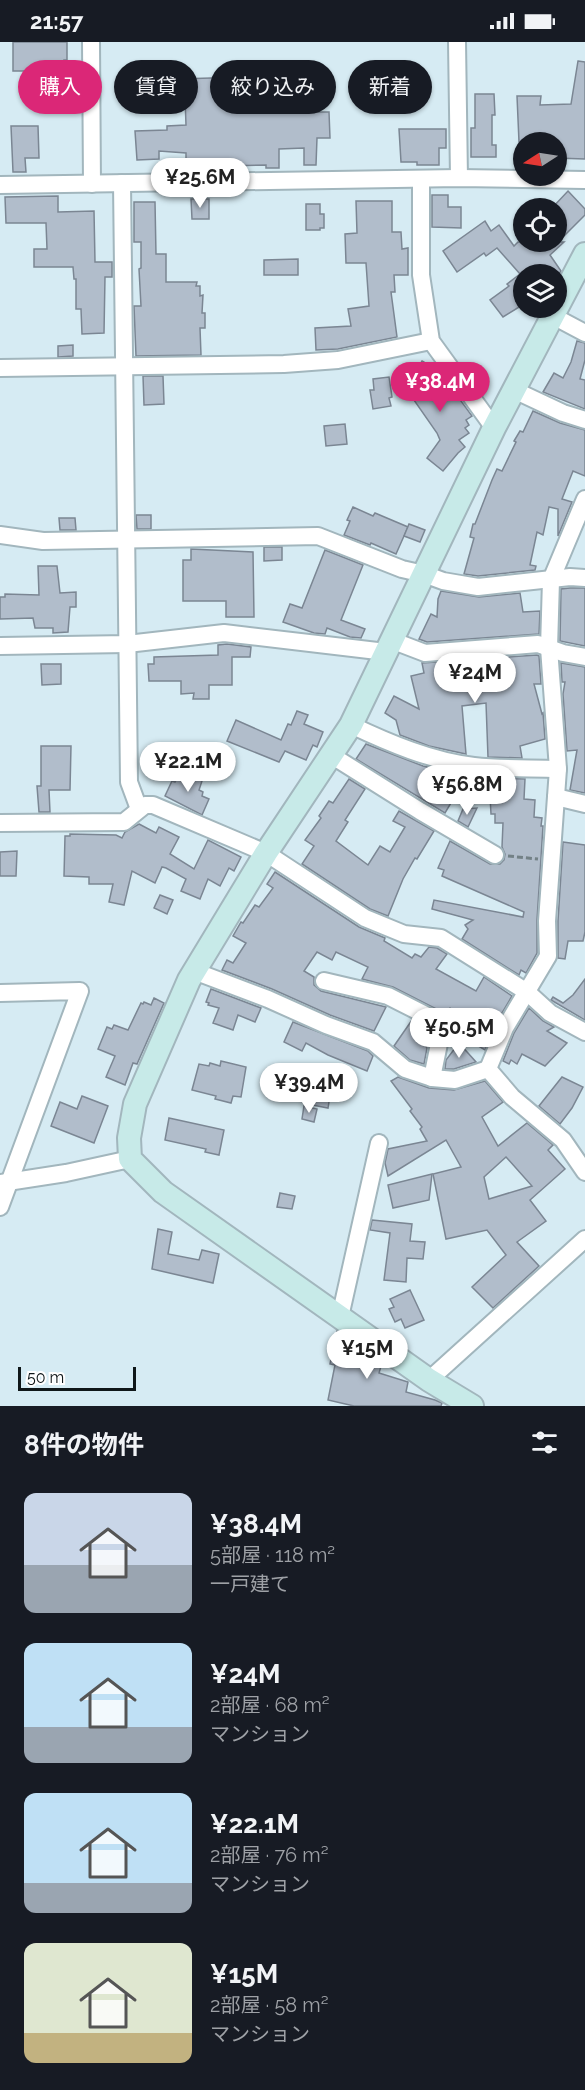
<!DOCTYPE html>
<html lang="ja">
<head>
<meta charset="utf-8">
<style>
  body { margin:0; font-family:Raleway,"Noto Sans JP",sans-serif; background:#20242c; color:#f1f3f6; height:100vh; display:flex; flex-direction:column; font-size:22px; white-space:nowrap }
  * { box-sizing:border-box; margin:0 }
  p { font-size:20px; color:#9ea1a6 }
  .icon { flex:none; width:33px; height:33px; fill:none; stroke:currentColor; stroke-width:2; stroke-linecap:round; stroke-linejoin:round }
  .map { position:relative; height:1364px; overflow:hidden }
  .panel { display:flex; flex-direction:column; background:#171b24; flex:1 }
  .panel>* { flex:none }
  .top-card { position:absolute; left:18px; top:18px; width:549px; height:54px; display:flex; gap:12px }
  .needle { width:39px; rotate:258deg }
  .buttons { position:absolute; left:513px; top:90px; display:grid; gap:12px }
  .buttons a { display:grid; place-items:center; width:54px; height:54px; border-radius:50%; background:#171b24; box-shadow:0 2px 4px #0004; font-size:30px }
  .scale { position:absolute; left:18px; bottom:15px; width:118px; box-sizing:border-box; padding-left:6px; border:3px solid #0f1719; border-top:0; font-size:16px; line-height:21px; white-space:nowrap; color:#0f1719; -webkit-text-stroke:4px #fff; paint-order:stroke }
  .price { position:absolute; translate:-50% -51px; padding:0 14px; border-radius:21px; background:#fff; color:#222; font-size:20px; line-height:39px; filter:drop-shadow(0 2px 3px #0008) }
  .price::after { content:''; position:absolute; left:50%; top:36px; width:18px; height:14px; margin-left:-9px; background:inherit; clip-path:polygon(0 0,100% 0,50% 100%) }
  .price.active { background:#db2777; color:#fff }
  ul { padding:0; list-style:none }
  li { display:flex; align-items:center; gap:18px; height:150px; padding:0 24px }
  li span { display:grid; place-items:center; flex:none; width:168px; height:120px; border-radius:12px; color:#555 }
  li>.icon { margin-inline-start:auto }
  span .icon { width:72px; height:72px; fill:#fffc; stroke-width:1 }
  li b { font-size:26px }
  h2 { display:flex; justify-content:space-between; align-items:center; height:72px; padding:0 24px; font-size:26px }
  .pill { padding:0 21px; border-radius:27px; background:#171b24; box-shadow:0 2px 4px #0004; font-size:21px; line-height:54px }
  .pill.active { background:#db2777; color:#fff }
  .status { display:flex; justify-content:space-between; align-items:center; height:42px; padding:0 30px; background:#171b24; direction:ltr }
  .status svg { height:16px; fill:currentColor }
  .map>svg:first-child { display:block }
  .building { fill:#b1bdcb; stroke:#7b8693; stroke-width:1.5; fill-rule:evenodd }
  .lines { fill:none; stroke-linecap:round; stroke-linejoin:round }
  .street-casing { stroke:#a2b6bd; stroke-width:20 }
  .secondary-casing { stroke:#a2b6bd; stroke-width:26 }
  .path { stroke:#738186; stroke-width:3; stroke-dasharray:6 3; stroke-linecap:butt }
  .street { stroke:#fff; stroke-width:16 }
  .secondary { stroke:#c7eae8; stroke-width:22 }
</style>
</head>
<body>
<div class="status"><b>21:57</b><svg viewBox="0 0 49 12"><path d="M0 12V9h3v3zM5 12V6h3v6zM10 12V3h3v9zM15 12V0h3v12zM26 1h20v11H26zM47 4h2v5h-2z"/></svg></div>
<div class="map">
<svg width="585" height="1364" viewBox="0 0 585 1364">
  <rect width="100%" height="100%" fill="#d6ebf3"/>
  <!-- building -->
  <g class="building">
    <polygon points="13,0 67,0 67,18 64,18 64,21 40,21 40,29 13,29"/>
    <polygon points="578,19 585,20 585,117 556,116 556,100 519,100 517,54 541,54 540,63 571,62"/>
    <polygon points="245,35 244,47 269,46 269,37 293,38 294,64 308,63 308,70 329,70 330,96 317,96 316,123 304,123 304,106 279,107 279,126 266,126 266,123 186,125 186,111 159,109 159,117 137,118 135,89 167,88 167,84 186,83 185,56 178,56 178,37"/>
    <polygon points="475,52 494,52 495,73 492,73 492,103 496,103 496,115 471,115 471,86 475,86"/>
    <polygon points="11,84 38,84 39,116 25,116 26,130 13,130"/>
    <polygon points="399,87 446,87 446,106 439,106 439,123 417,123 417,120 401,120"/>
    <polygon points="568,149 585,167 585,173 558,200 564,200 550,213 561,229 559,232 524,232 524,262 503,275 490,258 509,244 507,242 520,232 497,206 486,214 484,211 457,230 443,209 485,179 491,189 499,183 514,204 518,200 556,200 556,166 552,166"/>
    <polygon points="432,153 448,153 448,165 461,165 461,186 432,185"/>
    <polygon points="58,154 58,170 94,169 95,220 112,220 112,235 105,235 104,291 82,292 81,267 76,267 76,237 74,237 73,225 34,225 34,207 47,207 46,181 6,181 5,155"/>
    <polygon points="191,157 209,157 209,177 192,177"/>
    <polygon points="356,159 392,159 392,190 401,190 402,207 408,206 408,233 394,233 395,250 391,250 397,295 338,307 316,308 315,286 351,284 348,267 369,264 366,221 346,221 345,192 357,191"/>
    <polygon points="134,160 155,160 156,212 166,212 166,240 197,240 196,244 200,244 200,254 203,253 202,271 205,271 205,286 200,286 201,313 136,314 134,264 141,264 139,227 141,226 141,200 134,200"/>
    <polygon points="306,162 320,162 320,172 324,172 324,186 320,186 320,188 306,188"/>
    <polygon points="298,217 298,233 264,233 264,218"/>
    <polygon points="577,299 585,301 585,318 580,337 585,338 585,367 543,350 554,331 563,336 571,320"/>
    <polygon points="73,303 73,314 58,315 58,304"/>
    <polygon points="422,319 439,329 472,374 466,378 469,383 465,386 469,391 459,398 465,405 458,411 443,429 427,416 440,398 437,391 414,358 404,352"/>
    <polygon points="143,334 163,334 164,362 144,363"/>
    <polygon points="389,335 392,355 389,356 391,364 373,367 370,348 374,348 373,337"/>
    <polygon points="533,369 560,381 585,388 585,434 573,429 562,457 572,460 558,494 558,467 549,465 543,493 537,490 530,523 536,524 535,528 478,534 464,532 474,496 470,495 473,482 475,482 492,438 497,427 502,429 516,400 514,399 520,389 523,390"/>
    <polygon points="345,382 347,402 326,404 324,384"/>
    <polygon points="353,465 373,474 375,471 408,485 396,512 371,501 370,503 344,493 350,479 347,478"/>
    <polygon points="136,473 151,473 151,487 137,487"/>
    <polygon points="59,476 75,476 76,488 60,488"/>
    <polygon points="409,482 425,488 420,500 404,494"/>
    <polygon points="264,505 282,505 282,518 264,519"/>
    <polygon points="191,507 253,510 254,575 226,575 226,559 183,559 183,518 191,518"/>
    <polygon points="325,508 363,523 341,578 365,587 361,596 350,595 327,586 325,592 314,591 283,580 290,562 302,566"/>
    <polygon points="38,524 57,524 60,551 76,550 76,565 70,565 68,590 53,591 53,586 35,586 33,576 0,577 0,555 5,555 5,552 39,553"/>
    <polygon points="570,546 585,546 585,604 560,599 561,547"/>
    <polygon points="441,549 479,555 520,551 523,570 540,569 539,592 427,600 419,597 431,572 437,575 438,557"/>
    <polygon points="227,602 251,605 250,615 232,615 232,643 209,643 209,657 193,657 194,651 181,652 181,639 149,639 148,622 154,622 154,615 218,613 218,603"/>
    <polygon points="537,613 539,614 541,642 534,642 542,672 543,671 545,697 520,704 522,716 488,715 486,661 462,664 466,712 429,704 400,693 396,678 385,671 394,654 419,667 411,634 424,631 422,621"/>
    <polygon points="561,621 585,625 585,751 570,748 577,708 567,709 563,652 565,640 562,640"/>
    <polygon points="41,622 61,622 61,642 42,643"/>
    <polygon points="297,669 308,673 304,682 323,690 317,705 313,703 306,718 285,709 279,720 227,699 236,678 281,698 288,682 291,683"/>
    <polygon points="366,702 423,724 467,734 469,755 458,749 445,771 356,717"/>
    <polygon points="41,704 71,704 70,748 49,748 50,770 39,770 37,744 41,744"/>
    <polygon points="184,731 202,739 199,748 203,750 202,754 209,757 202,773 165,754 172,739 175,740 179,733 183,734"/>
    <polygon points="489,736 525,737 524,757 535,758 534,775 542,776 541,784 543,784 537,878 537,911 526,931 521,928 519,933 462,897 468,887 465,883 473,878 432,867 434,858 523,875 524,870 442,834 444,828 438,826 450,799 490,822 500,822 504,818 505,812 502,805 503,781 495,781 495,772 491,772"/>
    <polygon points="349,737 365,747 345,778 348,780 336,799 368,823 380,804 390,810 405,785 393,779 399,769 434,789 417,817 415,816 403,837 388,874 370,867 302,822 314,804 305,798 321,776 319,774 329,759 333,761"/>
    <polygon points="477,766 468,785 458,779 463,767"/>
    <polygon points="139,782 156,791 159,785 179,795 170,812 194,827 208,798 241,815 234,829 229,826 220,844 208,837 200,857 181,849 186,837 166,826 162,825 155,841 132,829 124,863 109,860 113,842 89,842 89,835 64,834 65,794 70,794 70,792 116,793 122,796 125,790"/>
    <polygon points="563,800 585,803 585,890 583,899 568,899 565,917 558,916 558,879"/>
    <polygon points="17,809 16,834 0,834 0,810"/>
    <polygon points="275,830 359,885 385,896 384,899 412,916 415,912 421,915 429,905 437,906 447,912 436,927 476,949 484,935 512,954 496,981 485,1008 463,995 470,982 450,966 446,972 393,945 362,937 368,925 336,910 332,918 317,910 304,929 314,935 314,943 321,949 386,965 374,989 330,973 272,947 222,928 227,918 233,921 246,901 233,894 241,880 243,881 255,863 259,865 273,846 267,842"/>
    <polygon points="160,853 173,858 167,872 154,866"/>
    <polygon points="585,937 585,978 551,958 553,955 563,961 573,953"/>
    <polygon points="211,947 261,966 255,980 238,973 233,988 213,981 219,966 208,963 209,961 206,960"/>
    <polygon points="154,956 164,961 137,1022 133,1021 125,1043 106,1035 115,1014 98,1007 107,985 112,987 114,983 128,988 141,961 143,962 144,960 151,963"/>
    <polygon points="529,966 543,979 554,985 547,989 567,1001 545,1024 522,1012 517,1022 511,1018 509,1022 503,1019 514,991"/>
    <polygon points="412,978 431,988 429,997 425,1003 427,1006 424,1022 410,1018 394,1004"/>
    <polygon points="293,980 368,1009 373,1014 367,1029 328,1013 306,1001 302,1009 284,1000"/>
    <polygon points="459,1001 476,1020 454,1027 445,1027 446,1018"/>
    <polygon points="221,1019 246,1025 241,1055 233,1054 231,1061 215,1057 216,1054 192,1048 199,1022 209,1024 210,1021 220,1024"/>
    <path d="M398,1035L429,1046L454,1048L485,1039L503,1060L482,1075L498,1104L527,1081L553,1103L548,1108L565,1127L530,1158L546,1179L517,1200L539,1224L493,1266L472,1245L506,1213L487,1188L446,1197L433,1132L461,1125L446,1098L388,1134L385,1121L388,1107L427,1099L420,1087L422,1085L410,1069L412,1067L391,1039ZM506,1115L532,1144L489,1157L484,1135Z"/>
    <polygon points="562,1035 583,1045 572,1066 560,1082 539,1064"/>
    <polygon points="315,1044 331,1047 328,1066 312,1063"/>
    <polygon points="82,1054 108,1064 94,1101 51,1084 60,1060 77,1067"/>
    <polygon points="304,1064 317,1067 314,1080 302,1077"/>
    <polygon points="169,1076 224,1088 219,1113 205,1110 206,1107 165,1098"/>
    <polygon points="432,1132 429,1158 393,1166 388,1143"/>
    <polygon points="280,1151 295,1154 292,1167 277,1165"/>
    <polygon points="372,1178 412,1182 410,1199 425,1200 423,1217 407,1216 406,1240 384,1238 390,1191 370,1188"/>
    <polygon points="158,1187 172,1190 168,1212 199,1218 202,1208 219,1212 213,1241 152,1227"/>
    <polygon points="410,1248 424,1278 405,1286 401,1277 395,1280 389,1267 394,1265 390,1257"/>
    <polygon points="337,1289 382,1321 379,1331 408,1340 406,1350 435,1358 442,1361 441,1364 354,1364 328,1358 335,1323 330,1322"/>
  </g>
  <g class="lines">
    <!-- street casing -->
    <g class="street-casing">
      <g id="street">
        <polyline points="91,0 92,142"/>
        <polyline points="457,0 459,136"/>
        <polyline points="421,137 421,233 431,299 494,386"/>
        <polyline points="122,141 129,740 139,767"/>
        <polyline points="0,143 459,136 585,138"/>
        <polyline points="553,274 585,291"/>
        <polyline points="0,326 284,322 338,318 431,299"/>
        <polyline points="514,348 563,371 585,378"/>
        <polyline points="585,457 551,538 549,606 558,727 547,879 548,914 505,986 488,1027 512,1055 563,1098 585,1130"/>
        <polyline points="0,493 43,499 318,494 402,527 424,532 443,539 478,545 570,535 585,536"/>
        <polyline points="391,598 425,611 538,602 563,611 585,615"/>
        <polyline points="0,604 127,602 224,591 386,610"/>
        <path d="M351,683C389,701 431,719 474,724C502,727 530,726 558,727"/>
        <polyline points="331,713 420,769 495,813"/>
        <polyline points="556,755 585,762"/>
        <polyline points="0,781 124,780 145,763 153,763 266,811 365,876 404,892 441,896 527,950 550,971 585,990"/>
        <polyline points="194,929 268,957 326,983 373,1000 405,1027 432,1036 455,1038 488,1027"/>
        <polyline points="324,939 388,954 443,982 432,1036"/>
        <polyline points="0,951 80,949 0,1165"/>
        <polyline points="1,1141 66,1131 130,1117"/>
        <polyline points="340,1275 379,1101"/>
        <polyline points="429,1338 585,1197"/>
      </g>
    </g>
    <!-- secondary casing -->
    <g class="secondary-casing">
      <polyline id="secondary" points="472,1364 429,1338 163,1150 130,1117 129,1096 135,1062 189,938 266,811 351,683 494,386 585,212"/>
    </g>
    <!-- path -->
    <polyline class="path" points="508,814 538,817"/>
    <!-- street -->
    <use href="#street" class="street"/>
    <!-- secondary -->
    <use href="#secondary" class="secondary"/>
  </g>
</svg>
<div class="buttons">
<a><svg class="needle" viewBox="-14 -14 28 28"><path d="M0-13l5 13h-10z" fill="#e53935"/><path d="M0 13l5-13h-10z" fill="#9ea1a6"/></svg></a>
<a><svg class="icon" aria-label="locate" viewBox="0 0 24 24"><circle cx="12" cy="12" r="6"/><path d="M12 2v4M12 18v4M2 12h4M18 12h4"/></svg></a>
<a><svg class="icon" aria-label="layers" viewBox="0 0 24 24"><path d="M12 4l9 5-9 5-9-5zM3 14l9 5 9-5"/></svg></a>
</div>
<div class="scale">50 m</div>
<b class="price" style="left:200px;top:167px">¥25.6M</b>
<b class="price active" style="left:440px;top:371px">¥38.4M</b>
<b class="price" style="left:475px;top:662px">¥24M</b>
<b class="price" style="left:188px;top:751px">¥22.1M</b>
<b class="price" style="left:467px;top:774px">¥56.8M</b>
<b class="price" style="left:459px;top:1017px">¥50.5M</b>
<b class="price" style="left:309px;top:1072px">¥39.4M</b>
<b class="price" style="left:367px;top:1338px">¥15M</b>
<div class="top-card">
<a class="pill active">購入</a>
<a class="pill">賃貸</a>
<a class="pill">絞り込み</a>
<a class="pill">新着</a>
</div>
</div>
<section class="panel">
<h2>8件の物件<svg class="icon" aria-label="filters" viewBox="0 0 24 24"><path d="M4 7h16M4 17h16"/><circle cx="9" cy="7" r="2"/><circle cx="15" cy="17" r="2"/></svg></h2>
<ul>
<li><span style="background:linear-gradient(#c9d6e8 60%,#9aa5b1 0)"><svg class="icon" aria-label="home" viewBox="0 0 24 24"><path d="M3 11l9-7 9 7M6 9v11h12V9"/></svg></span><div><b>¥38.4M</b><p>5部屋 · 118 m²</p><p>一戸建て</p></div></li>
<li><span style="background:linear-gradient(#bfe0f5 70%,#9aa5b1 0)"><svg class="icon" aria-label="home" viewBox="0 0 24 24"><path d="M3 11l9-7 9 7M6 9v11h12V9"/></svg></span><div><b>¥24M</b><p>2部屋 · 68 m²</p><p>マンション</p></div></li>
<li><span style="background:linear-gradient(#bfe0f5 75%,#9aa5b1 0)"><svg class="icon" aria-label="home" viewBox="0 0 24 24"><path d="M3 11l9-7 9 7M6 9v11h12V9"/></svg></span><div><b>¥22.1M</b><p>2部屋 · 76 m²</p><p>マンション</p></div></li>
<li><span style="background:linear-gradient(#dfe7d0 75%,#c2b280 0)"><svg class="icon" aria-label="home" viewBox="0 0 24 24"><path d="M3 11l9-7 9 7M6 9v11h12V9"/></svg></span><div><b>¥15M</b><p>2部屋 · 58 m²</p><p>マンション</p></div></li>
</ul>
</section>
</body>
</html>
